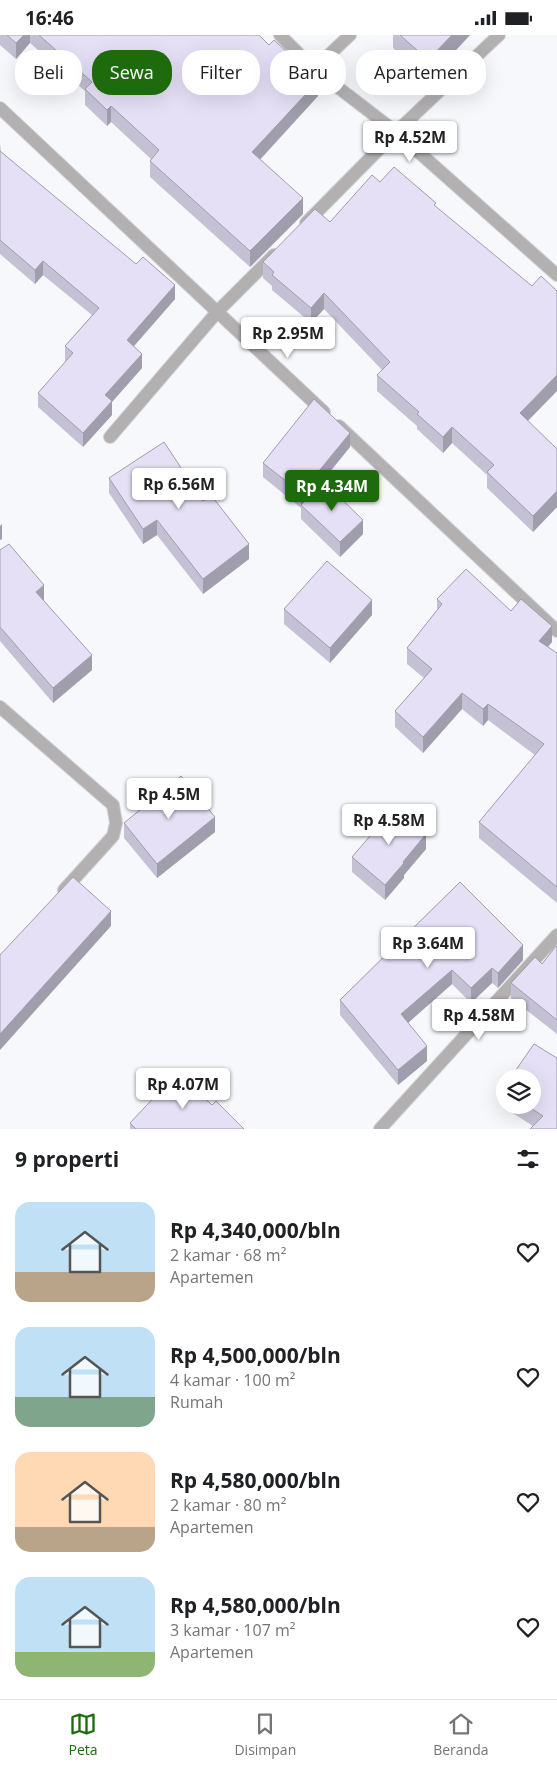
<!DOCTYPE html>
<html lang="id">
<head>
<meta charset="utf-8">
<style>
  body { margin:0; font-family:"Open Sans",sans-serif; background:#f6f6f6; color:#202124; height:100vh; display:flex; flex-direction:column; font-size:19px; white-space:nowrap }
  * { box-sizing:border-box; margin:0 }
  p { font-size:16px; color:#757577 }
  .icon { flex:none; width:28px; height:28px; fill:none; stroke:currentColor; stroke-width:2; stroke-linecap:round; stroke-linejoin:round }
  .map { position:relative; height:1094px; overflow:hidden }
  .side { display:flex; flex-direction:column; background:#fff; flex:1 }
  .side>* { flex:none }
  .guide { position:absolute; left:15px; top:15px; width:528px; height:45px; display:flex; gap:10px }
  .buttons { position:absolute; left:496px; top:1034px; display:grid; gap:10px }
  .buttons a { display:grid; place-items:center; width:45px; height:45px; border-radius:50%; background:#fff; box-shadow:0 5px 20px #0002; font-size:25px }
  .price { position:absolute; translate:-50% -42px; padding:0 11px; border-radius:5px; background:#fff; color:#222; font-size:16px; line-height:32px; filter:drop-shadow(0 1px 2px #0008) }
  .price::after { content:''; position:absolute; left:50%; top:30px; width:15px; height:11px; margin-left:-8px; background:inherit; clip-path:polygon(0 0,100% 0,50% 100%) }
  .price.selected { background:#1e6b0d; color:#fff }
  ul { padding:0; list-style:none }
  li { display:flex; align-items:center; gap:15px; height:125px; padding:0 15px }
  li span { display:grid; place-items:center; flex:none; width:140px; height:100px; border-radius:15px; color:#555 }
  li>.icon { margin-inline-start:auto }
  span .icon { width:60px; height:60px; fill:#fffc; stroke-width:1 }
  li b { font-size:21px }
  h2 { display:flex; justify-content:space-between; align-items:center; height:60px; padding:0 15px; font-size:21px }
  .chip { padding:0 18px; border-radius:20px; background:#fff; box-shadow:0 5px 20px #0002; font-size:18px; line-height:45px }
  .chip.selected { background:#1e6b0d; color:#fff }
  .status { display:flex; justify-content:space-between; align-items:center; height:35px; padding:0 25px; background:#fff; direction:ltr }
  .status svg { height:14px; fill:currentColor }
  .menu { display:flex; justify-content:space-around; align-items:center; height:70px; border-top:1px solid #e0e0e0; background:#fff; font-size:14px; color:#757577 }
  .menu a { display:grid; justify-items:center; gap:2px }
  .menu .selected { color:#1e6b0d }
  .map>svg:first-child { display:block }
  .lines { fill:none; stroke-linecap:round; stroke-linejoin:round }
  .minor-casing { stroke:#d1d2d5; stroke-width:14 }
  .minor { stroke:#b2b0b0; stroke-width:12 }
  .wall { fill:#c5c1d4 }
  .shaded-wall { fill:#a09dac }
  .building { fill:#e5e0f6; stroke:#a09dac }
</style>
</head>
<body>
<div class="status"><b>16:46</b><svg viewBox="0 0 49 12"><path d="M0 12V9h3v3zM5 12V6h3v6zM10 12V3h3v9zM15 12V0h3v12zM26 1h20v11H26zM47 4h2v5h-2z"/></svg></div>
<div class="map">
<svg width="557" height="1094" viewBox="0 0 557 1094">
  <rect width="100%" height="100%" fill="#f7f8fb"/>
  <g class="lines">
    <!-- minor casing -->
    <g class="minor-casing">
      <g id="minor">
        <polyline points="280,0 314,34 396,97 557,240"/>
        <polyline points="314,34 350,0"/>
        <polyline points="0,73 324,377"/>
        <polyline points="306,188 396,97 499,0"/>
        <polyline points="339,391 557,596"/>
        <polyline points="110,402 218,276 274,220"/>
        <polyline points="0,672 113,770 116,788 113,801 64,855"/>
        <polyline points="380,1094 557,900"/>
      </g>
    </g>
    <!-- minor -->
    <use href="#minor" class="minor"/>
  </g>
  <!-- wall -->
  <g class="wall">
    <polygon points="0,0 259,0 318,61 260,125 303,179 250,232 150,142 150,126 151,124 111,87 107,91 85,70 85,56 30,8 16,24 0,10"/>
    <polygon points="393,0 470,0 428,45 393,13"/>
    <polygon points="0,108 1,117 175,264 134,311 142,333 112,367 112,380 83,412 38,372 38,358 66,326 65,325 65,311 92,280 43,240 35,249 0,219"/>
    <polygon points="380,147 436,172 528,386 557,414 557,472 533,497 487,453 487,440 452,408 443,418 417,394 417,391 377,356 377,340 382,335 324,274 311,288 272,255 272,251 263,243 263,227 330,187"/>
    <polygon points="350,412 312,459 363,499 340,522 301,484 301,472 301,473 263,442 263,428"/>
    <polygon points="109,443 203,466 249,524 203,559 157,500 143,509 109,458"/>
    <polygon points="0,515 44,565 92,635 53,668 0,606"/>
    <polygon points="437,564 511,576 552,607 548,612 557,618 557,868 479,803 479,787 535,720 488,685 483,691 462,674 423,718 395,692 395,676 424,643 407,629 407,613 437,575"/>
    <polygon points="284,574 372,580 330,628 284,589"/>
    <polygon points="124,788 215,797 157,843 124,803"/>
    <polygon points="426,814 404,840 404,843 385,865 352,837 352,822"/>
    <polygon points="460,847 523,925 498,953 492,948 471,968 452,949 408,988 427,1026 398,1050 340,980 340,965"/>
    <polygon points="557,912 557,999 511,963 511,948 542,929"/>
    <polygon points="505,1052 505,1070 532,1070 557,1094 533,1091 503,1072 503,1055"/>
    <polygon points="212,1070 244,1094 130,1094 130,1088"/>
  </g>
  <!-- shaded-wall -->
  <g class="shaded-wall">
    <polygon points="24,0 30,0 30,8 16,24 16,8"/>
    <polygon points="452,0 470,0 428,45 428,25"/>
    <polygon points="318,46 318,61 252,133 252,117"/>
    <polygon points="111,71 111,87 107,91 107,75"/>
    <polygon points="303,163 303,179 250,232 250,216"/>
    <polygon points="43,226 43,240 35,249 35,235"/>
    <polygon points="175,250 175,264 127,319 127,305"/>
    <polygon points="324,258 324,274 311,288 311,273"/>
    <polygon points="142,319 142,333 112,367 112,380 83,412 83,398 105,360"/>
    <polygon points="557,340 557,356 520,394 520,378"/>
    <polygon points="452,392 452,408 443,418 443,402"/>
    <polygon points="350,398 350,412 302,471 301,470 301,473 301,458"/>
    <polygon points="557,456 557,472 533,497 533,481"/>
    <polygon points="157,485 157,500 143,509 143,494"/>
    <polygon points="363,485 363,499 340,522 340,507"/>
    <polygon points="2,489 2,504 0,505 0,491"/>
    <polygon points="249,509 249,524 203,559 203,544"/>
    <polygon points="44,550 44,565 36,571 36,557"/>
    <polygon points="372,565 372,580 330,628 330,613"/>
    <polygon points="552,591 552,607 539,622 539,606"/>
    <polygon points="92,620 92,635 53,668 53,653"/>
    <polygon points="462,658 462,674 423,718 423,702"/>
    <polygon points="488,669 488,685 483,691 483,674"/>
    <polygon points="215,782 215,797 157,843 157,829"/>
    <polygon points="426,799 426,814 404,840 404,843 385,865 385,850 403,827"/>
    <polygon points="111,876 111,891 0,1015 0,999"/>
    <polygon points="523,910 523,925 498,953 498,938"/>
    <polygon points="492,933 492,948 471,968 471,953"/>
    <polygon points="452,935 452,949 401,994 401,979"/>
    <polygon points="427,1011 427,1026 398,1050 398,1035"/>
  </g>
  <!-- building -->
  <g class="building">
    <polygon points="7,0 24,0 16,8"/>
    <polygon points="39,0 259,0 269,10 274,5 318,46 252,117 303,163 250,216 150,126 159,115 111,71 107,75 85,54 92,47"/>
    <polygon points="400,0 452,0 428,25"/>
    <polygon points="0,116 136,229 143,222 175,250 127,305 142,319 105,360 112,366 83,398 38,358 73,318 65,311 99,273 43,226 35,235 0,205"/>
    <polygon points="394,132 436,168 434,170 532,251 541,241 557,256 557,340 520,378 557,414 557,456 533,481 487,437 494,430 452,392 443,402 417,379 419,377 377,340 390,327 324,258 311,273 272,240 274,237 263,227 315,174 330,187 372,140 380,147"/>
    <polygon points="314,364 350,398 301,458 263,428"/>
    <polygon points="164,407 203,466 211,460 249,509 203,544 157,485 143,494 109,443"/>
    <polygon points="324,447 363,485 340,507 301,470"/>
    <polygon points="9,509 44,550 36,557 92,620 53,653 0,592 0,515"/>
    <polygon points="327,526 372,565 330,613 284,574"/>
    <polygon points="466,534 511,576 521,564 552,591 539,606 557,618 557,852 479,787 544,709 488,669 483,674 462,658 423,702 395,676 432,634 407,613 442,569 437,564"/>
    <polygon points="181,741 215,782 157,829 124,788"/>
    <polygon points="395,772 426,799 403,827 404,828 385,850 352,822"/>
    <polygon points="73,842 111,876 0,999 0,920"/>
    <polygon points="460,847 523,910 498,938 492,933 471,953 452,935 401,979 427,1011 398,1035 340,965"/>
    <polygon points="556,911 557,912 557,985 511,948 535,922 542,929"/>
    <polygon points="534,1009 557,1023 557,1094 530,1094 543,1081 526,1070 532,1070 532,1042 511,1042"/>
    <polygon points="177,1038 212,1070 216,1066 244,1094 136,1094 130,1088"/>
  </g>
</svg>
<div class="buttons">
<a><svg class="icon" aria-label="layers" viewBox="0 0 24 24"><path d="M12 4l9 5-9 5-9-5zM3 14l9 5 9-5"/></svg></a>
</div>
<b class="price" style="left:410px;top:128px">Rp 4.52M</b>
<b class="price" style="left:288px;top:324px">Rp 2.95M</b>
<b class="price" style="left:179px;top:475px">Rp 6.56M</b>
<b class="price selected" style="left:332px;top:477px">Rp 4.34M</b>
<b class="price" style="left:169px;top:785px">Rp 4.5M</b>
<b class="price" style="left:389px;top:811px">Rp 4.58M</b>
<b class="price" style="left:428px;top:934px">Rp 3.64M</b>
<b class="price" style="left:479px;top:1006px">Rp 4.58M</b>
<b class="price" style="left:183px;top:1075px">Rp 4.07M</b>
<div class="guide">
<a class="chip">Beli</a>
<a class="chip selected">Sewa</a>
<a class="chip">Filter</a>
<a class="chip">Baru</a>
<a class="chip">Apartemen</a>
</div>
</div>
<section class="side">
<h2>9 properti<svg class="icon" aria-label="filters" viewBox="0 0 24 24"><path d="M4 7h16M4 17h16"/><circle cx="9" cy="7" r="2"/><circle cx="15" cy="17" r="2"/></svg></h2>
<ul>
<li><span style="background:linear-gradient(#bfe0f5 70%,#b9a48a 0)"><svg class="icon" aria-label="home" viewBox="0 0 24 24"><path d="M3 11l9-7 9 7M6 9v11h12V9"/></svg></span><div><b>Rp 4,340,000/bln</b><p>2 kamar · 68 m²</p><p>Apartemen</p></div><svg class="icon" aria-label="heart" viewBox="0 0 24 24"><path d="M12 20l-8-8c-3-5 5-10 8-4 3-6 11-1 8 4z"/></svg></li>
<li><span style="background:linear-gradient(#bfe0f5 70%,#7fa58c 0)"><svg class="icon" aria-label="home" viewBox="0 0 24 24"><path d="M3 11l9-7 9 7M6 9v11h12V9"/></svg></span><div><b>Rp 4,500,000/bln</b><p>4 kamar · 100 m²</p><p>Rumah</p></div><svg class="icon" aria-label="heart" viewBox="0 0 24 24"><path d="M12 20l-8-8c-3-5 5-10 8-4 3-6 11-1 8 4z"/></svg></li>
<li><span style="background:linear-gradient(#ffd9b3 75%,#b9a48a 0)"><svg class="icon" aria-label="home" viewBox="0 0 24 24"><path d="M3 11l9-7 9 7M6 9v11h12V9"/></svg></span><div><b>Rp 4,580,000/bln</b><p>2 kamar · 80 m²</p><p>Apartemen</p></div><svg class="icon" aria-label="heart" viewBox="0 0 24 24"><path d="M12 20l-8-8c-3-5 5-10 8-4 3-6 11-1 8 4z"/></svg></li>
<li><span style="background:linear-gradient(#bfe0f5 75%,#8fb573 0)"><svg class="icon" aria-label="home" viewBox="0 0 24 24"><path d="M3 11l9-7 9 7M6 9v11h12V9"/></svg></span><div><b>Rp 4,580,000/bln</b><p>3 kamar · 107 m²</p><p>Apartemen</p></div><svg class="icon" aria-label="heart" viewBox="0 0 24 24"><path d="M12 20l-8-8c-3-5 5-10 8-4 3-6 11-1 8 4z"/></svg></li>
</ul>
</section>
<nav class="menu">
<a class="selected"><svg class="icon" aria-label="map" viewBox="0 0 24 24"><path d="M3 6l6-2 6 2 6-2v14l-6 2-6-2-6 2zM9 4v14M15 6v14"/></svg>Peta</a>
<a><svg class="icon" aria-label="saved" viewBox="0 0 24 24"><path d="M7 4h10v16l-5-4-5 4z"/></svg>Disimpan</a>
<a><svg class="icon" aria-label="home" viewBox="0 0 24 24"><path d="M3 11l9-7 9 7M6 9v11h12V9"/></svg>Beranda</a>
</nav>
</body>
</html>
